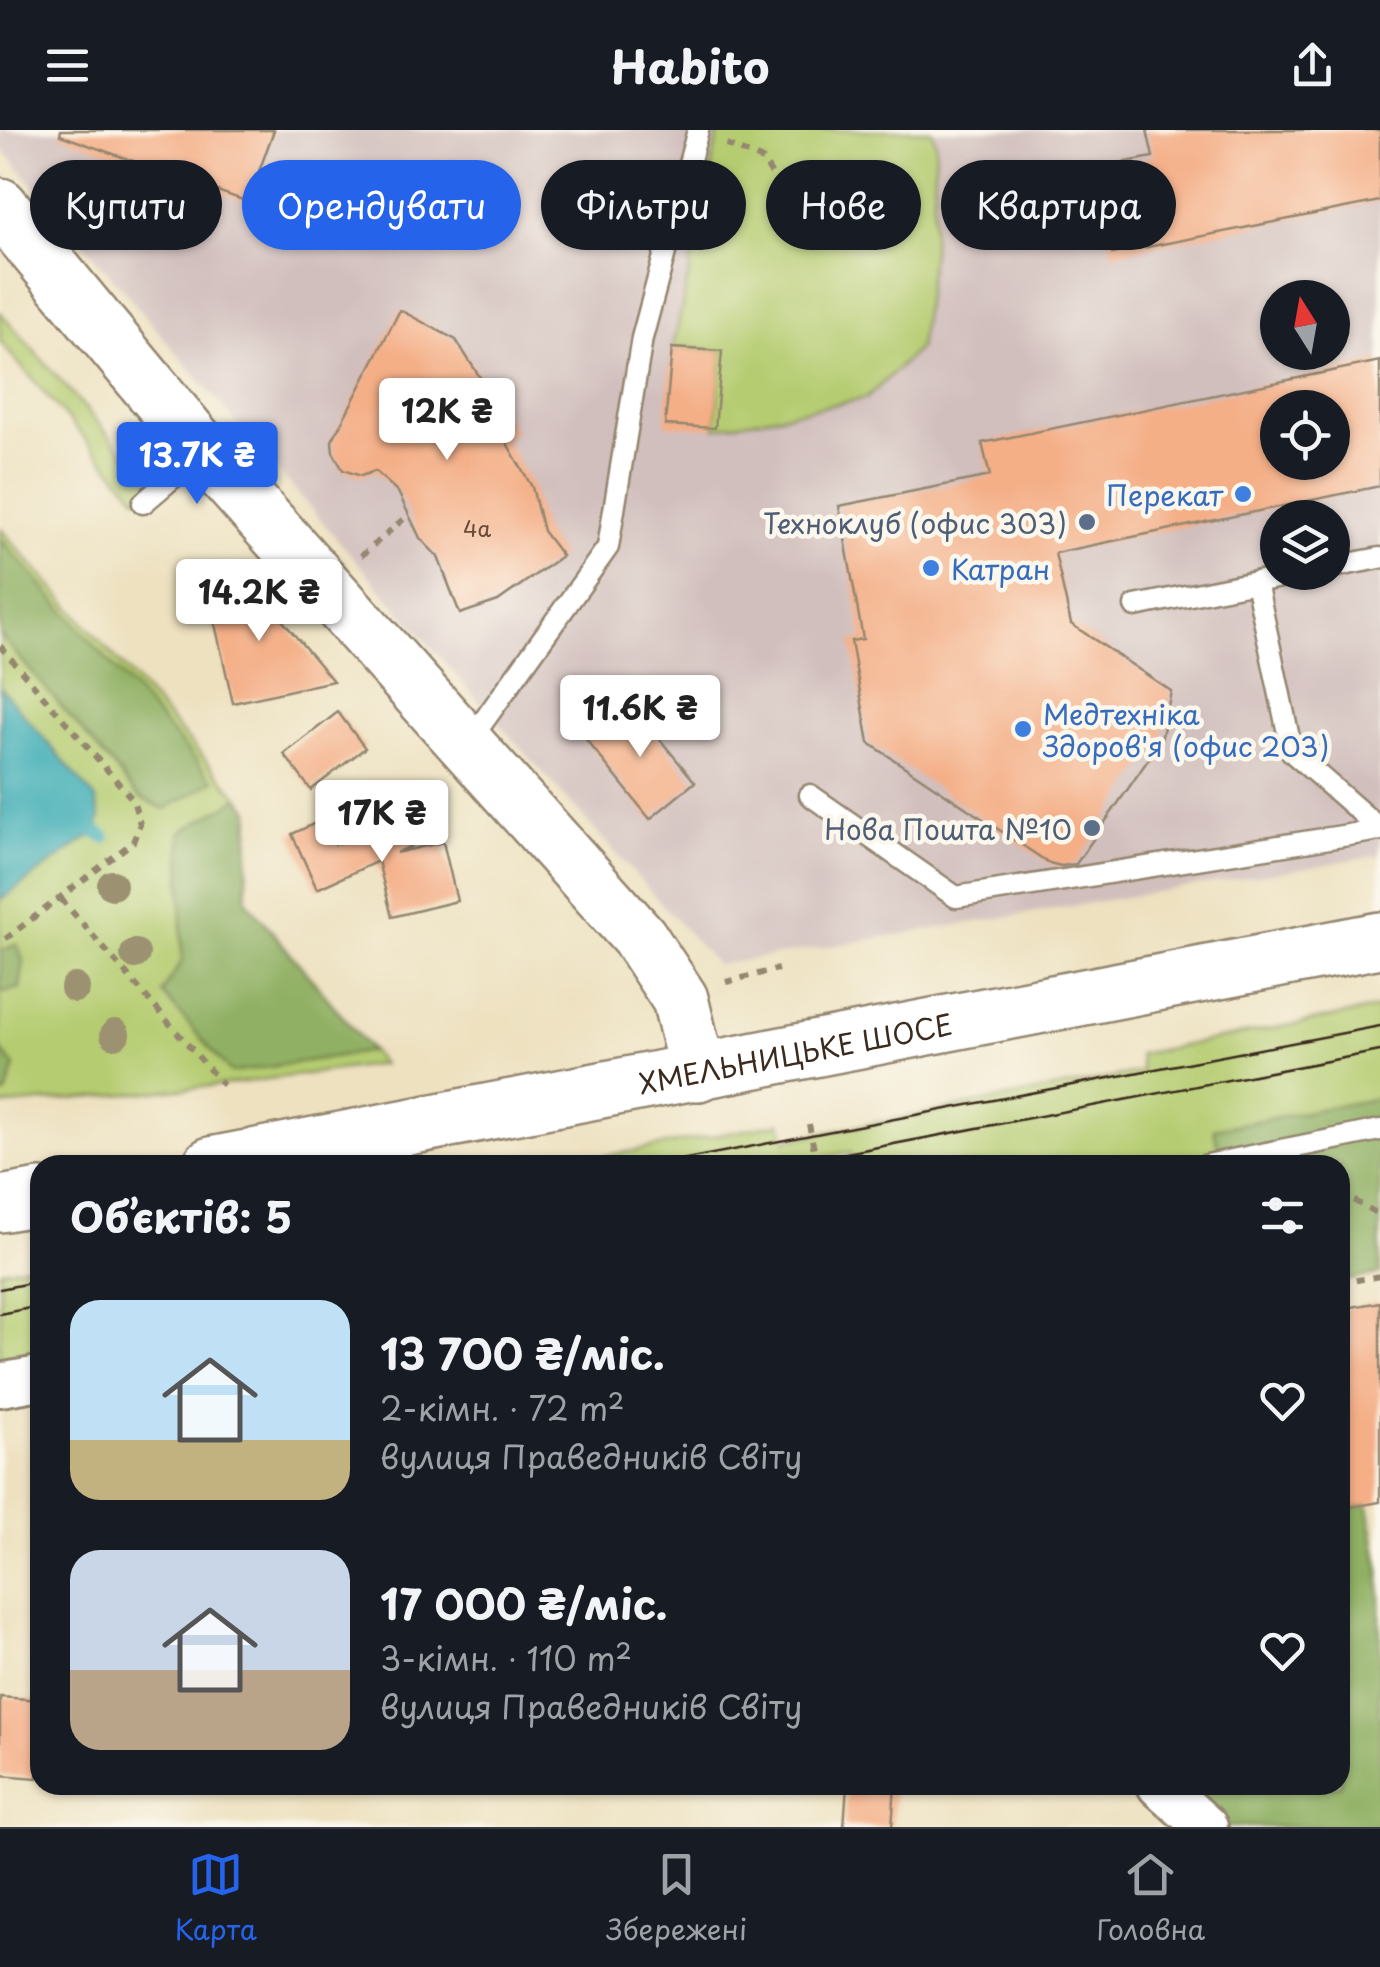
<!DOCTYPE html>
<html lang="uk">
<head>
<meta charset="utf-8">
<style>
  body { margin:0; font-family:"Playpen Sans",sans-serif; background:#20242c; color:#f1f3f6; height:100vh; display:flex; flex-direction:column; font-size:38px; white-space:nowrap }
  * { box-sizing:border-box; margin:0 }
  p { font-size:32px; color:#9ea1a6 }
  .icon { flex:none; width:55px; height:55px; fill:none; stroke:currentColor; stroke-width:2; stroke-linecap:round; stroke-linejoin:round }
  .map { position:relative; flex:1; overflow:hidden }
  .panel { position:absolute; left:30px; top:1025px; width:1320px; height:640px; display:flex; flex-direction:column; background:#171b24; border-radius:30px; box-shadow:0 2px 8px #0004 }
  .panel>* { flex:none }
  .guide { position:absolute; left:30px; top:30px; width:1320px; height:90px; display:flex; gap:20px }
  .needle { width:65px; rotate:349deg }
  .buttons { position:absolute; left:1260px; top:150px; display:grid; gap:20px }
  .buttons a { display:grid; place-items:center; width:90px; height:90px; border-radius:50%; background:#171b24; box-shadow:0 2px 8px #0004; font-size:50px }
  .price { position:absolute; translate:-50% -85px; padding:0 22px; border-radius:10px; background:#fff; color:#222; font-size:32px; line-height:65px; filter:drop-shadow(0 2px 5px #0008) }
  .price::after { content:''; position:absolute; left:50%; top:60px; width:30px; height:22px; margin-left:-15px; background:inherit; clip-path:polygon(0 0,100% 0,50% 100%) }
  .price.on { background:#2563eb; color:#fff }
  ul { padding:0; list-style:none }
  li { display:flex; align-items:center; gap:30px; height:250px; padding:0 40px }
  li span { display:grid; place-items:center; flex:none; width:280px; height:200px; border-radius:30px; color:#555 }
  li>.icon { margin-inline-start:auto }
  span .icon { width:120px; height:120px; fill:#fffc; stroke-width:1 }
  li b { font-size:42px }
  h2 { display:flex; justify-content:space-between; align-items:center; height:120px; padding:0 40px; font-size:42px }
  .chip { padding:0 35px; border-radius:45px; background:#171b24; box-shadow:0 2px 8px #0004; font-size:35px; line-height:90px }
  .chip.on { background:#2563eb; color:#fff }
  header { display:flex; justify-content:space-between; align-items:center; height:130px; padding:0 40px; background:#171b24; font-size:45px; font-weight:700 }
  .tab-bar { display:flex; justify-content:space-around; align-items:center; height:140px; border-top:2px solid #363941; background:#171b24; font-size:28px; color:#9ea1a6 }
  .tab-bar a { display:grid; justify-items:center; gap:5px }
  .tab-bar .on { color:#2563eb }
  .map>svg:first-child { display:block }
  .industrial { fill:#d1bfbd; fill-rule:evenodd }
  .green { fill:#b5cc71; stroke:#787b48; stroke-width:2.5 }
  .forest { fill:#90b063; stroke:#666d40; stroke-width:2.5 }
  .water { fill:#39abb4; stroke:#3a6a69; stroke-width:2.5 }
  .lines { fill:none; stroke-linecap:round; stroke-linejoin:round }
  .stream { stroke:#39abb4; stroke-width:14 }
  .building { fill:#f4af87; fill-rule:evenodd }
  .service-casing { stroke:#94866f; stroke-width:25 }
  .minor-casing { stroke:#94866f; stroke-width:48 }
  .secondary-casing { stroke:#94866f; stroke-width:60 }
  .primary-casing { stroke:#94866f; stroke-width:60 }
  .path { stroke:#94866f; stroke-width:6; stroke-dasharray:8 8; stroke-linecap:butt }
  .service { stroke:#fff; stroke-width:20 }
  .minor { stroke:#fff; stroke-width:42 }
  .secondary { stroke:#fff; stroke-width:55 }
  .primary { stroke:#fff; stroke-width:55 }
  .tram { stroke:#3b2a1e; stroke-width:2.5 }
  .tree { fill:#9c9272 }
  .shop-dot { fill:#3f7fe0; stroke:#fbf7ec; stroke-width:4 }
  .service-dot { fill:#5c6f8a; stroke:#fbf7ec; stroke-width:4 }
  .labels { text-anchor:middle; dominant-baseline:central; stroke-width:9; stroke-linejoin:round; paint-order:stroke }
  .number-label { font-size:22px; fill:#694b38 }
  .shop-label { font-size:28px; fill:#366cbe; stroke:#fbf7ec; text-anchor:start }
  .service-label { font-size:28px; fill:#4e5e75; stroke:#fbf7ec; text-anchor:end }
  .street-label { font-size:28px; fill:#3b2a1e; stroke:#fbf7ec }
</style>
</head>
<body>
<header><svg class="icon" aria-label="menu" viewBox="0 0 24 24"><path d="M4 6h16M4 12h16M4 18h16"/></svg>Habito<svg class="icon" aria-label="share" viewBox="0 0 24 24"><path d="M12 15V3M7 8l5-5 5 5M5 13v7h14v-7"/></svg></header>
<div class="map">
<svg width="1380" height="1697" viewBox="0 0 1380 1697">
  <rect width="100%" height="100%" fill="#fbf7ec"/>
  <filter id="ink" filterUnits="userSpaceOnUse"><feTurbulence type="fractalNoise" baseFrequency=".01" numOctaves="2"/><feDisplacementMap in="SourceGraphic" scale="20" xChannelSelector="R" yChannelSelector="G"/><feConvolveMatrix kernelMatrix="1 2 1 2 8 2 1 2 1" color-interpolation-filters="sRGB"/></filter>
  <filter id="wash" filterUnits="userSpaceOnUse"><feTurbulence type="fractalNoise" baseFrequency=".0048" numOctaves="4" result="noise"/><feDisplacementMap in="SourceGraphic" scale="40" xChannelSelector="R" yChannelSelector="G"/><feGaussianBlur stdDeviation="2.25" result="paint"/><feColorMatrix in="noise" values="0 0 0 0 0 0 0 0 0 0 0 0 0 0 0 0 0 1.4 0 .05"/><feComposite in="paint" operator="in"/></filter>
  <g filter="url(#wash)">
    <rect width="100%" height="100%" fill="#ede1c0"/>
    <!-- industrial -->
    <path class="industrial" d="M0,0H1380V725L717,835L490,584L264,325L0,16ZM1278,168H1332V222H1278ZM1278,278H1332V332H1278ZM1278,388H1332V442H1278Z"/>
    <!-- green -->
    <g class="green">
      <polygon points="719,0 931,0 936,13 932,122 919,218 867,268 715,298 722,221 673,218"/>
      <polygon points="0,182 152,354 137,368 0,212"/>
      <polygon points="0,398 250,680 246,770 382,934 223,955 0,976"/>
      <polygon points="1380,878 1380,968 1215,999 1221,1032 1206,1035 1040,1035 1038,1031 1016,1035 854,1035 850,1022 784,1035 559,1035 781,993 786,1010 1142,942 1139,924"/>
      <polygon points="40,1133 40,1224 0,1231 0,1140"/>
    </g>
    <!-- forest -->
    <g class="forest">
      <polygon points="0,408 214,651 165,679 139,667 0,505"/>
      <polygon points="239,668 250,680 246,770 371,921 231,943 162,863 182,831 181,702"/>
      <polygon points="17,814 24,832 20,858 0,863 0,821"/>
      <polygon points="0,919 15,936 6,964 0,965"/>
      <polygon points="1380,968 1380,1144 1340,1152 1340,1035 1222,1035 1214,999"/>
      <polygon points="1368,1374 1380,1442 1380,1697 1206,1697 1159,1655 1340,1655 1340,1379"/>
    </g>
    <!-- water -->
    <polygon class="water" points="0,557 96,669 100,688 96,702 0,770"/>
    <g class="lines">
      <!-- stream -->
      <polyline class="stream" points="96,702 104,707"/>
    </g>
    <g id="blocks">
      <!-- building -->
      <g class="building">
        <polygon points="61,0 274,0 248,72 60,5"/>
        <polygon points="1147,0 1380,0 1380,71 1112,124 1094,38 1153,27"/>
        <polygon points="400,180 456,210 515,302 504,308 532,357 543,401 562,426 498,471 460,484 438,427 420,408 398,362 375,341 361,346 343,340 333,322 332,311"/>
        <polygon points="672,218 722,221 715,298 665,295"/>
        <path d="M1380,231V356L1055,423L1071,494L1171,561L1161,611L1076,734L1061,736L1049,733L869,613L851,511L863,509L839,376L990,346L982,313ZM1278,278H1332V332H1278Z"/>
        <polygon points="245,440 262,466 333,551 233,573 208,463"/>
        <polygon points="629,572 695,652 650,689 584,607"/>
        <polygon points="338,582 365,618 311,660 284,624"/>
        <polygon points="324,689 335,714 416,695 422,711 396,723 443,712 457,771 392,787 378,731 317,759 292,704"/>
        <polygon points="1380,1172 1380,1372 1340,1379 1340,1179"/>
        <polygon points="0,1567 40,1570 37,1648 0,1645"/>
        <polygon points="847,1655 895,1655 892,1697 844,1697"/>
      </g>
    </g>
  </g>
  <g filter="url(#ink)">
    <use href="#blocks" fill-opacity="0" stroke="#94866f" stroke-width="2.5"/>
    <g class="lines">
      <!-- service casing -->
      <g class="service-casing">
        <g id="service">
          <polyline points="143,373 202,323"/>
          <polyline points="1332,437 1380,428"/>
          <polyline points="1256,452 1292,622 1380,699"/>
          <polyline points="1135,476 1306,442"/>
          <polyline points="468,613 608,417 642,208 698,0"/>
          <polyline points="810,665 956,767 1380,700"/>
          <polyline points="1207,1035 1380,1000"/>
        </g>
      </g>
      <!-- minor casing -->
      <g class="minor-casing">
        <g id="minor">
          <polyline points="0,1255 40,1248"/>
          <polyline points="1159,1655 1206,1697"/>
        </g>
      </g>
      <!-- secondary casing -->
      <g class="secondary-casing">
        <polyline id="secondary" points="0,76 204,322 639,807 680,869 698,943"/>
      </g>
      <!-- primary casing -->
      <g class="primary-casing">
        <g id="primary">
          <path id="s1" d="M211,1035L1380,810"/>
          <polyline points="0,1074 40,1067"/>
        </g>
      </g>
      <!-- path -->
      <g class="path">
        <polyline points="726,15 763,30 794,81"/>
        <polyline points="361,426 407,386"/>
        <polyline points="0,516 133,670 140,694 133,712 0,813"/>
        <polyline points="61,769 223,955"/>
        <polyline points="726,852 778,839"/>
        <polyline points="809,994 817,1035"/>
        <polyline points="1340,1063 1380,1085"/>
        <polyline points="1340,1153 1380,1146"/>
      </g>
      <!-- service -->
      <use href="#service" class="service"/>
      <!-- minor -->
      <use href="#minor" class="minor"/>
      <!-- secondary -->
      <use href="#secondary" class="secondary"/>
      <!-- primary -->
      <use href="#primary" class="primary"/>
      <!-- tram -->
      <g class="tram">
        <polyline points="655,1035 1380,896"/>
        <polyline points="784,1035 1380,921"/>
        <polyline points="0,1159 40,1151"/>
        <polyline points="0,1184 40,1176"/>
      </g>
    </g>
    <!-- trees -->
    <g class="tree">
      <circle cx="112" cy="755" r="15"/>
      <circle cx="135" cy="824" r="15"/>
      <circle cx="75" cy="858" r="15"/>
      <circle cx="115" cy="904" r="15"/>
    </g>
  </g>
  <!-- markers -->
  <g class="shop-dot">
    <circle cx="1243" cy="364" r="10"/>
    <circle cx="931" cy="438" r="10"/>
    <circle cx="1023" cy="599" r="10"/>
  </g>
  <g class="service-dot">
    <circle cx="1087" cy="392" r="10"/>
    <circle cx="1092" cy="698" r="10"/>
  </g>
  <g class="labels">
    <!-- number labels -->
    <g class="number-label">
      <text x="477" y="397">4а</text>
    </g>
    <!-- shop labels -->
    <g class="shop-label">
      <text x="1223" y="364" text-anchor="end">Перекат</text>
      <text x="951" y="438">Катран</text>
      <text x="1043" y="583">Медтехніка<tspan x="1043" dy="32">Здоров'я (офис 203)</tspan></text>
    </g>
    <!-- service labels -->
    <g class="service-label">
      <text x="1067" y="392">Техноклуб (офис 303)</text>
      <text x="1072" y="698">Нова Пошта №10</text>
    </g>
    <!-- street labels -->
    <g class="street-label">
      <text stroke="none"><textPath href="#s1" startOffset="595">ХМЕЛЬНИЦЬКЕ ШОСЕ</textPath></text>
    </g>
  </g>
</svg>
<div class="buttons">
<a><svg class="needle" viewBox="-14 -14 28 28"><path d="M0-13l5 13h-10z" fill="#e53935"/><path d="M0 13l5-13h-10z" fill="#9ea1a6"/></svg></a>
<a><svg class="icon" aria-label="locate" viewBox="0 0 24 24"><circle cx="12" cy="12" r="6"/><path d="M12 2v4M12 18v4M2 12h4M18 12h4"/></svg></a>
<a><svg class="icon" aria-label="layers" viewBox="0 0 24 24"><path d="M12 4l9 5-9 5-9-5zM3 14l9 5 9-5"/></svg></a>
</div>
<b class="price" style="left:447px;top:333px">12K ₴</b>
<b class="price on" style="left:197px;top:377px">13.7K ₴</b>
<b class="price" style="left:259px;top:514px">14.2K ₴</b>
<b class="price" style="left:640px;top:630px">11.6K ₴</b>
<b class="price" style="left:382px;top:735px">17K ₴</b>
<div class="guide">
<a class="chip">Купити</a>
<a class="chip on">Орендувати</a>
<a class="chip">Фільтри</a>
<a class="chip">Нове</a>
<a class="chip">Квартира</a>
</div>
<section class="panel">
<h2>Об’єктів: 5<svg class="icon" aria-label="filters" viewBox="0 0 24 24"><path d="M4 7h16M4 17h16"/><circle cx="9" cy="7" r="2"/><circle cx="15" cy="17" r="2"/></svg></h2>
<ul>
<li><span style="background:linear-gradient(#bfe0f5 70%,#c2b280 0)"><svg class="icon" aria-label="home" viewBox="0 0 24 24"><path d="M3 11l9-7 9 7M6 9v11h12V9"/></svg></span><div><b>13 700 ₴/міс.</b><p>2-кімн. · 72 m²</p><p>вулиця Праведників Світу</p></div><svg class="icon" aria-label="heart" viewBox="0 0 24 24"><path d="M12 20l-8-8c-3-5 5-10 8-4 3-6 11-1 8 4z"/></svg></li>
<li><span style="background:linear-gradient(#c9d6e8 60%,#b9a48a 0)"><svg class="icon" aria-label="home" viewBox="0 0 24 24"><path d="M3 11l9-7 9 7M6 9v11h12V9"/></svg></span><div><b>17 000 ₴/міс.</b><p>3-кімн. · 110 m²</p><p>вулиця Праведників Світу</p></div><svg class="icon" aria-label="heart" viewBox="0 0 24 24"><path d="M12 20l-8-8c-3-5 5-10 8-4 3-6 11-1 8 4z"/></svg></li>
</ul>
</section>
</div>
<nav class="tab-bar">
<a class="on"><svg class="icon" aria-label="map" viewBox="0 0 24 24"><path d="M3 6l6-2 6 2 6-2v14l-6 2-6-2-6 2zM9 4v14M15 6v14"/></svg>Карта</a>
<a><svg class="icon" aria-label="saved" viewBox="0 0 24 24"><path d="M7 4h10v16l-5-4-5 4z"/></svg>Збережені</a>
<a><svg class="icon" aria-label="home" viewBox="0 0 24 24"><path d="M3 11l9-7 9 7M6 9v11h12V9"/></svg>Головна</a>
</nav>
</body>
</html>
